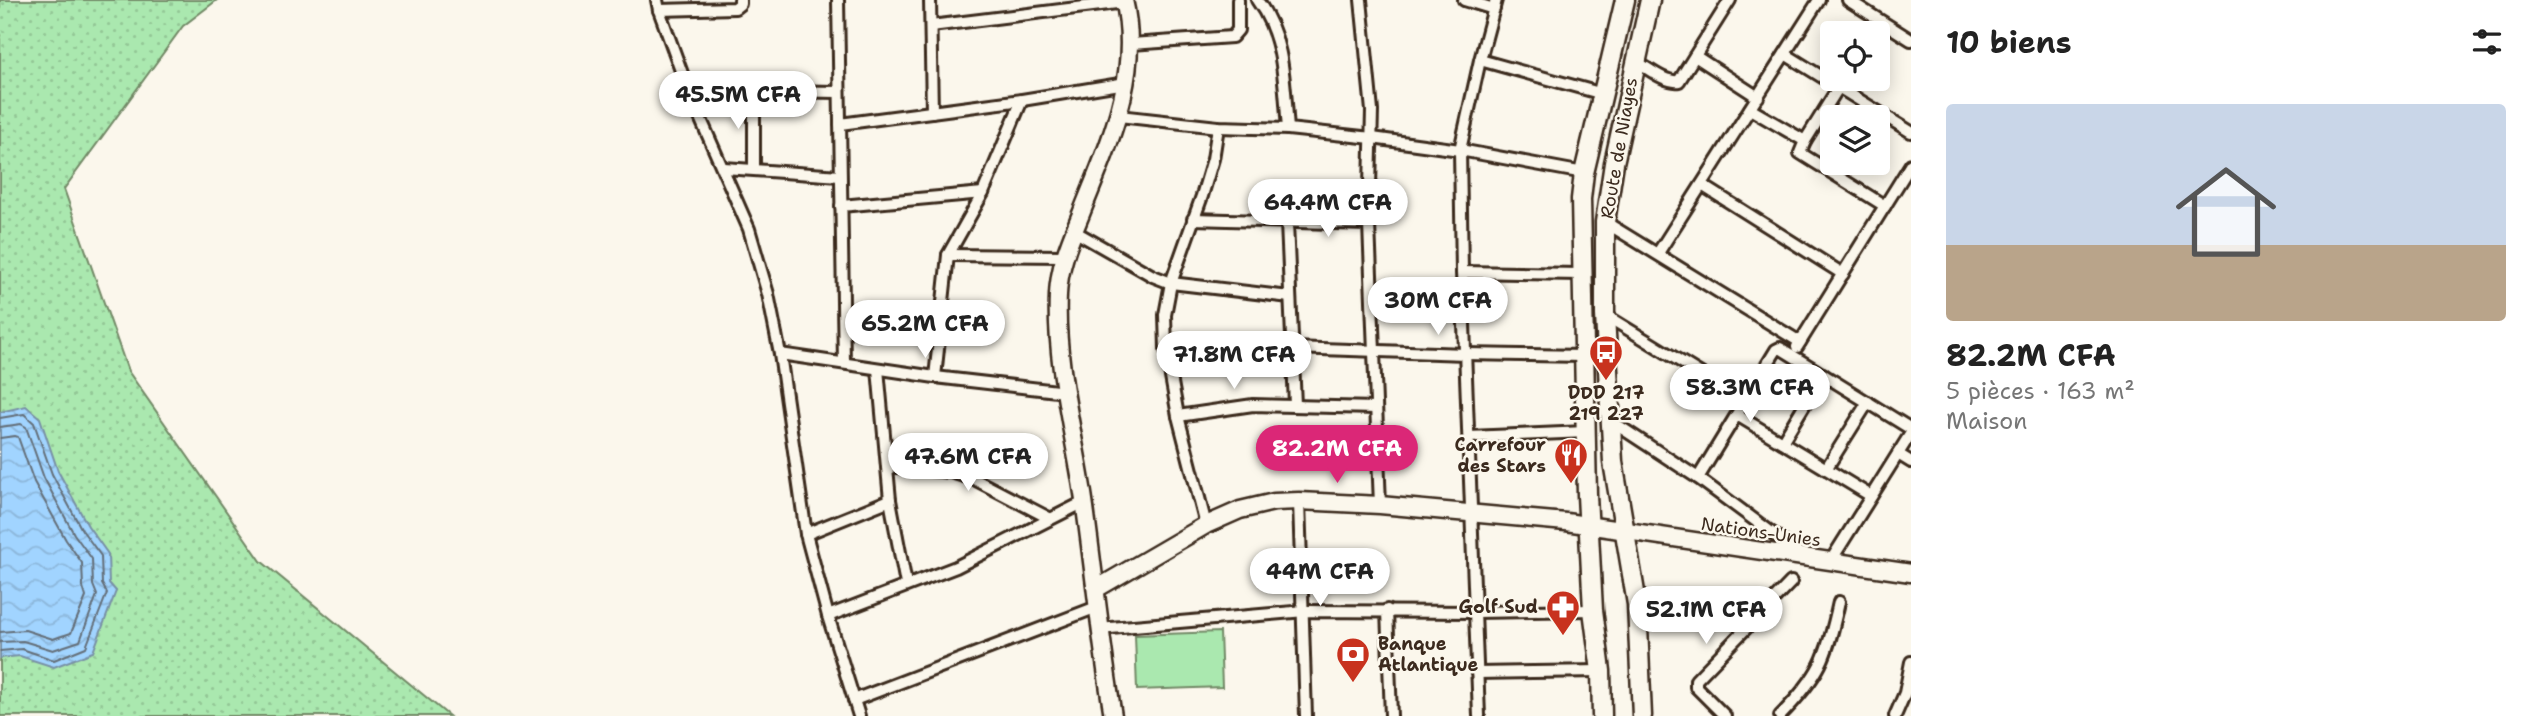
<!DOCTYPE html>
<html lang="fr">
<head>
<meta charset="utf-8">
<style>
  body { margin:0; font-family:"Shantell Sans",sans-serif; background:#f2f2f2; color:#222; height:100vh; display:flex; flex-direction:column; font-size:26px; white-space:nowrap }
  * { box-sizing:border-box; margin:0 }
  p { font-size:23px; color:#767676 }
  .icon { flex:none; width:38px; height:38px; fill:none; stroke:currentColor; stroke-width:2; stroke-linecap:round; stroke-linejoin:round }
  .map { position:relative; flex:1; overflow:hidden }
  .sheet { display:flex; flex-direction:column; background:#fff; width:630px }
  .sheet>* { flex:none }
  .tools { position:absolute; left:1820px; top:21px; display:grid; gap:14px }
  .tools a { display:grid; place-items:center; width:70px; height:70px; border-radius:7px; background:#fff; box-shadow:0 4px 18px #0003; font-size:35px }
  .price { position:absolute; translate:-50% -60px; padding:0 16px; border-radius:24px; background:#fff; color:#222; font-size:23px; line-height:46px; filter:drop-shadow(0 2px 4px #0008) }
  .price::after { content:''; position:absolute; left:50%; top:42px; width:21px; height:16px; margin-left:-10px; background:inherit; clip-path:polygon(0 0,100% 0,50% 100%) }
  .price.active { background:#db2777; color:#fff }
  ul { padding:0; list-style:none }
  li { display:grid; align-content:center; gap:14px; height:371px; padding:0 35px }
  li+li { border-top:2px solid #e0e0e0 }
  li span { display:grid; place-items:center; height:217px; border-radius:7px; color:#555 }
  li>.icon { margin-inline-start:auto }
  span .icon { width:126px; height:126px; fill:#fffc; stroke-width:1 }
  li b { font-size:30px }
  h2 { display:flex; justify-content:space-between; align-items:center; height:84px; padding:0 35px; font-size:30px }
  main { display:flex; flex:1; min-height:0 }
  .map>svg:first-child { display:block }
  .grass { fill:url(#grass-dots); stroke:#728966; stroke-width:2 }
  .garden { fill:#aae8af; stroke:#728966; stroke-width:2 }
  .water { fill:url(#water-waves); stroke:#7890a5; stroke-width:2 }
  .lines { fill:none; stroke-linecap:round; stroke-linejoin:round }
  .shore { stroke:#646e78; stroke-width:2 }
  .street-casing { stroke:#3b2a1e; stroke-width:16 }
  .secondary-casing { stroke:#3b2a1e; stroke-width:21 }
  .primary-casing { stroke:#3b2a1e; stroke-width:23 }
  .street { stroke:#fbf7ec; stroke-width:10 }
  .secondary { stroke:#fbf7ec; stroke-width:16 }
  .primary { stroke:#fbf7ec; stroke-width:18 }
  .labels { text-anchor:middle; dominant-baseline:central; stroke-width:5; stroke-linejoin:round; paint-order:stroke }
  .street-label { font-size:18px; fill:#3b2a1e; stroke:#fbf7ec }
  .poi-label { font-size:18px; font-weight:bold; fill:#3b2a1e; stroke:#fbf7ec; text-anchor:end }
</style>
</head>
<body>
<main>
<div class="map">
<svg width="1911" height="716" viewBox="0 0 1911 716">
  <defs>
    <pattern id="grass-dots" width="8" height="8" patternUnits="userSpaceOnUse" patternTransform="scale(1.75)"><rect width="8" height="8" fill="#aae8af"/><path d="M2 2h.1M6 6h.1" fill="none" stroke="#93c796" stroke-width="1.8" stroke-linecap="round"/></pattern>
    <pattern id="water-waves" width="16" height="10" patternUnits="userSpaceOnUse" patternTransform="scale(1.75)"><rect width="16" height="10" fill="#a1d4ff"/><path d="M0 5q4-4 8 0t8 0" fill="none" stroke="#8cb6da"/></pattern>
  </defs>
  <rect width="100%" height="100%" fill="#fbf7ec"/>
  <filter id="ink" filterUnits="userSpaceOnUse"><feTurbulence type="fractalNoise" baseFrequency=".0143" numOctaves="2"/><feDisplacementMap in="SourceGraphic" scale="14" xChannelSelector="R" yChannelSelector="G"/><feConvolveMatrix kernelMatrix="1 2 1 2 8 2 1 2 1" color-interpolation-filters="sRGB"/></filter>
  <g filter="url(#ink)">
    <!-- grass -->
    <polygon class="grass" points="0,0 217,0 183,26 64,189 128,371 261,561 449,716 0,716"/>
    <!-- garden -->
    <polygon class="garden" points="1220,632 1222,687 1137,690 1135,635"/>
    <!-- water -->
    <polygon class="water" points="26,406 40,418 58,471 88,526 108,554 109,583 116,591 93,652 54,667 20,656 0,658 0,412"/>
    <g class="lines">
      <!-- shore -->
      <g class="shore">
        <polyline points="0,418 24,414 34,423 52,474 82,530 101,556 102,584 107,593 86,647 54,660 22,649 0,651"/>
        <polyline points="0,427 21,424 26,427 44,478 74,534 92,559 93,585 97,595 80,641 53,650 23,641 0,642"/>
        <polyline points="0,438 15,436 18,437 34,482 66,540 82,563 83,587 86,597 71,633 53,639 25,630 0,632"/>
      </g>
      <!-- street casing -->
      <g class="street-casing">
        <g id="street">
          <polyline points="657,0 659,10 688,90 749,229 768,294 780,354 806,534 828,616 859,716"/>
          <polyline points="838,0 844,363"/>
          <polyline points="930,0 932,112"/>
          <path d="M1257,0C1285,37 1284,84 1288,129"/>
          <polyline points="1361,0 1372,111 1369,224 1380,505"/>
          <polyline points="1464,0 1494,9"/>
          <polyline points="1848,0 1911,40"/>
          <polyline points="659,10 735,8 740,4 740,0"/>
          <polyline points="931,26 1125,2"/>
          <polyline points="1131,44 1232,37 1238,30 1238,0"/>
          <polyline points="1785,54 1911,132"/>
          <polyline points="1695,56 1758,97"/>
          <polyline points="1480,60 1603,94"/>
          <path d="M1635,61C1648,68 1665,83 1679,81L1730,0"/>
          <polyline points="1838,88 1805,141 1800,153 1885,206"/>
          <polyline points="688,90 839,92"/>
          <polyline points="754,92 754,169"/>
          <polyline points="1750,109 1805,141"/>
          <polyline points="1119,116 1218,127 1288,129 1372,138 1460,150 1584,173"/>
          <polyline points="840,124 1022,100 1126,83"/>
          <polyline points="724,168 840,176"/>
          <polyline points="1702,185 1843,274"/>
          <polyline points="841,206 983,193"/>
          <polyline points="1193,219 1369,224"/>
          <polyline points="1605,222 1800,342"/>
          <polyline points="1287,223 1295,405"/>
          <polyline points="1074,231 1153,276 1171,283 1290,297"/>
          <polyline points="1658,253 1819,0"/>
          <polyline points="948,255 1064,256"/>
          <polyline points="1462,272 1581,274"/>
          <polyline points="1605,315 1745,401"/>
          <polyline points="1797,347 1911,164"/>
          <polyline points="1292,348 1466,354 1583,356"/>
          <polyline points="780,354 935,377 1066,392"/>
          <polyline points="878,369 890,500 906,584"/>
          <polyline points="935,377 948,255 983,193 1022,100"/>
          <polyline points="1737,415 1871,496"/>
          <polyline points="1178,416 1253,405 1376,408"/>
          <polyline points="1611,421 1698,478 1803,556"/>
          <polyline points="1469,437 1586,432"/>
          <polyline points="1782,442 1823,374"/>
          <polyline points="1898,454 1911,462"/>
          <polyline points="887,466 951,472 974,479 1049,518"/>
          <polyline points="1826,469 1868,402"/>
          <polyline points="1698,478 1776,350 1780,348 1911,429"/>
          <polyline points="1299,501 1306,716"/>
          <polyline points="1206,525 1178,416 1166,349 1165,315 1171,283 1202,196 1213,159 1218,127"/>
          <polyline points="806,534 890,500"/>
          <polyline points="1830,562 1911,433"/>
          <polyline points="1387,610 1391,716"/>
          <polyline points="828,616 956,567 1084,502"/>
          <polyline points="1099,629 1305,611 1476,612 1593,610"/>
          <polyline points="1477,673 1601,671"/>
          <polyline points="854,700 1097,607"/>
          <polyline points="1479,716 1462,272 1460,150 1480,60 1496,0"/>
          <polyline points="1725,716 1696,687 1696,680 1791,582"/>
          <path d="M1780,716C1820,675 1827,658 1839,602"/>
          <polyline points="1895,716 1905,693 1911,662"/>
        </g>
      </g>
      <!-- secondary casing -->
      <g class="secondary-casing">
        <g id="secondary">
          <polyline points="1096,589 1206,525 1240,510 1274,502 1299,501 1380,505 1566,522 1911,573"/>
          <path d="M1113,716C1101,644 1094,572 1084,500C1074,433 1055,363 1058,295C1059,266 1070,241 1081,214C1108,145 1142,76 1124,0"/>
        </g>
      </g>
      <!-- primary casing -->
      <g class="primary-casing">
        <g id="primary">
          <polyline points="1602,716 1601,671 1593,610 1587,495 1581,199 1584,173 1625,0"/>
          <polyline points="1642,716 1637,604 1613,462 1605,315 1605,222 1614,163 1650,0"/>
        </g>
      </g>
      <!-- street -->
      <use href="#street" class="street"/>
      <!-- secondary -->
      <use href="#secondary" class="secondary"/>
      <!-- primary -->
      <use href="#primary" class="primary"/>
    </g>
  </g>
  <!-- icons -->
  <defs>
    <g id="bus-pin" transform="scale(1.75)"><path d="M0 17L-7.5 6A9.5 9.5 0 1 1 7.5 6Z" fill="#c8321e" stroke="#fbf7ec"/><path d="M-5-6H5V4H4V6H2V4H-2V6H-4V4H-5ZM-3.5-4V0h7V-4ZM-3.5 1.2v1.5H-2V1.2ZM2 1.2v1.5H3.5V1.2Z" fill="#fff"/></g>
    <g id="restaurant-pin" transform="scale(1.75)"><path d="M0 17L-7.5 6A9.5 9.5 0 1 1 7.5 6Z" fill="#c8321e" stroke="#fbf7ec"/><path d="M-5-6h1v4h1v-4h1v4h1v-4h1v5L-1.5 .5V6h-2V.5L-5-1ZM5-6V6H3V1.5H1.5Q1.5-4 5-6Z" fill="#fff"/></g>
    <g id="pharmacy-pin" transform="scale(1.75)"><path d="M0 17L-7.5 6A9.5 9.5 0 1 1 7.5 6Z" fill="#c8321e" stroke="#fbf7ec"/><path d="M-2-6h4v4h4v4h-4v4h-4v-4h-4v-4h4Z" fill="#fff"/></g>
    <g id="bank-pin" transform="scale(1.75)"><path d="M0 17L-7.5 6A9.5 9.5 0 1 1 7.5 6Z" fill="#c8321e" stroke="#fbf7ec"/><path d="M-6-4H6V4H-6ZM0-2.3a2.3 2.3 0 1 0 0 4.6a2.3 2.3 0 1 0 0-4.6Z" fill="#fff"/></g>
  </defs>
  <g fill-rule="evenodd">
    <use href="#bus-pin" x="1606" y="352"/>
    <use href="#restaurant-pin" x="1571" y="455"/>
    <use href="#pharmacy-pin" x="1563" y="607"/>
    <use href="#bank-pin" x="1353" y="654"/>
  </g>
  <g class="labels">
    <!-- street labels -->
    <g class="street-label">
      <text transform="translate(1619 148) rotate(-80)">Route de Niayes</text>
      <text transform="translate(1761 532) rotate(8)">Nations-Unies</text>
    </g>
    <!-- poi labels -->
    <g class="poi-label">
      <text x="1606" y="393" text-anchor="middle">DDD 217<tspan x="1606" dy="21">219 227</tspan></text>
      <text x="1546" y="445">Carrefour<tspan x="1546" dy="21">des Stars</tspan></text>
      <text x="1538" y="607">Golf Sud</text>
      <text x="1378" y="644" text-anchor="start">Banque<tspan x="1378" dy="21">Atlantique</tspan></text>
    </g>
  </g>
</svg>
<div class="tools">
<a><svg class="icon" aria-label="locate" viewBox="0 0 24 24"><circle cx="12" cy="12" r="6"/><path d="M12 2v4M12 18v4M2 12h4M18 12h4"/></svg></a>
<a><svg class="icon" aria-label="layers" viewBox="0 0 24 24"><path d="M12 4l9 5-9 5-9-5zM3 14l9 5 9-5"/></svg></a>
</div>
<b class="price" style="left:738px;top:131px">45.5M CFA</b>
<b class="price" style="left:1328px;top:239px">64.4M CFA</b>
<b class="price" style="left:1438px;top:337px">30M CFA</b>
<b class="price" style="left:925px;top:360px">65.2M CFA</b>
<b class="price" style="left:1234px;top:391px">71.8M CFA</b>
<b class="price" style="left:1750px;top:424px">58.3M CFA</b>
<b class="price active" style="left:1337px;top:485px">82.2M CFA</b>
<b class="price" style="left:968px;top:493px">47.6M CFA</b>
<b class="price" style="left:1320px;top:608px">44M CFA</b>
<b class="price" style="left:1706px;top:646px">52.1M CFA</b>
</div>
<section class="sheet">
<h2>10 biens<svg class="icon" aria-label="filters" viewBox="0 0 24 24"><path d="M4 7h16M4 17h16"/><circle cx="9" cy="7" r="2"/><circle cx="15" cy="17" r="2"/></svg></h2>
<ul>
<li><span style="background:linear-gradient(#c9d6e8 65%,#b9a48a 0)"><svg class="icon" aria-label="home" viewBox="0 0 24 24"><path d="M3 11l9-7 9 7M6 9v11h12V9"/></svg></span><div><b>82.2M CFA</b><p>5 pièces · 163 m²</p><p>Maison</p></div></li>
</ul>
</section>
</main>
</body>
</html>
